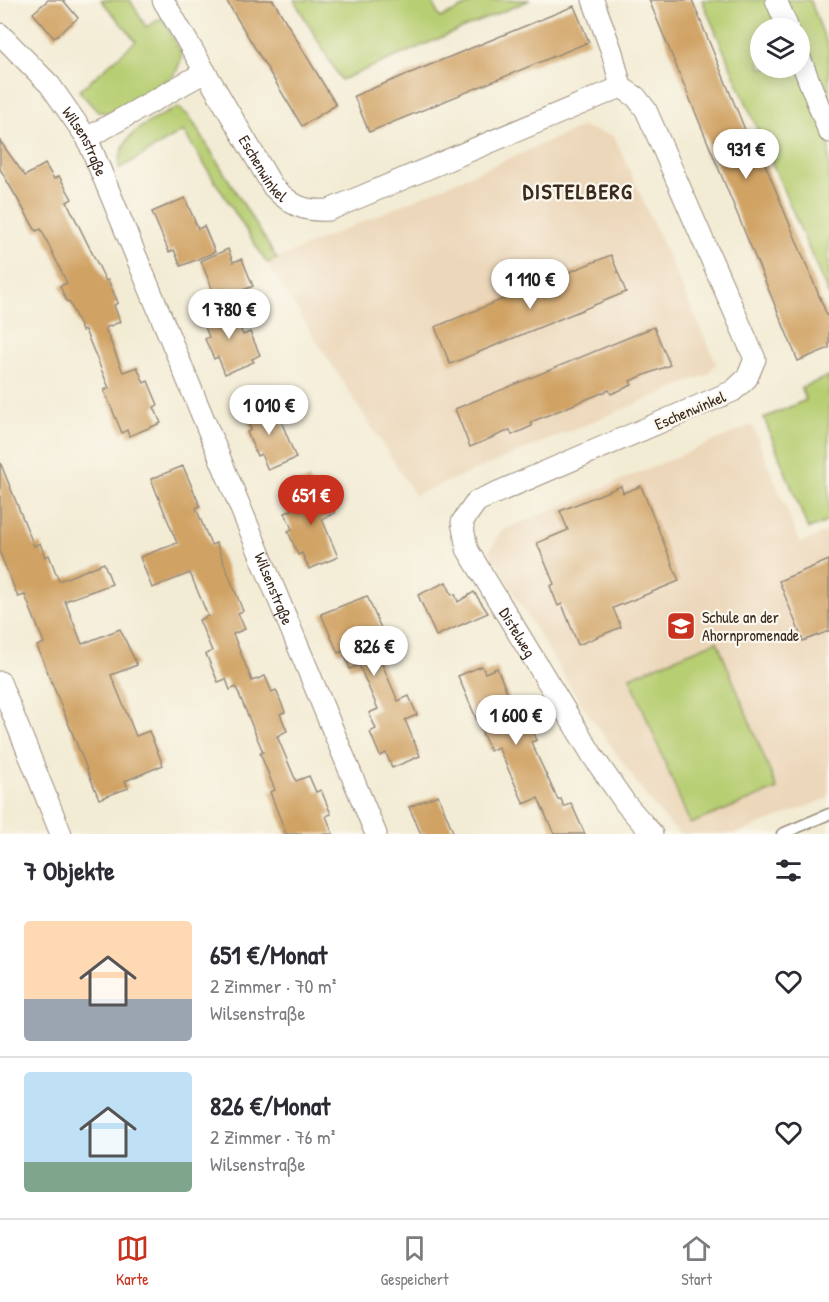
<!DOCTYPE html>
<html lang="de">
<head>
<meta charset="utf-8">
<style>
  body { margin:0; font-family:"Patrick Hand",sans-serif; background:#f2f2f3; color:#2b2b33; height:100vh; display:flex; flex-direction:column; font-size:22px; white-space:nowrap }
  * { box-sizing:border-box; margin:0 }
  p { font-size:20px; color:#7c7c81 }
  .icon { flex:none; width:33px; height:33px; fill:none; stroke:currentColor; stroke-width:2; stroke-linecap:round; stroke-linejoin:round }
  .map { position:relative; height:834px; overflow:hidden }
  .details { display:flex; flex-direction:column; background:#fff; flex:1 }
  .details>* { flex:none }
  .controls { position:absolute; left:750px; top:18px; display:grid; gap:12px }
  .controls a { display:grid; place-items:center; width:60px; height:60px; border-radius:50%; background:#fff; box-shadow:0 3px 15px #0003; font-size:30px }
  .price { position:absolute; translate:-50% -51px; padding:0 14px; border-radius:21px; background:#fff; color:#222; font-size:20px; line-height:39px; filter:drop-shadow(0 2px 3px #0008) }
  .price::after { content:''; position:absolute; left:50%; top:36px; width:18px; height:14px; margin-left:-9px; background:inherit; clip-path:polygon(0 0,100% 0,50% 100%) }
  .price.active { background:#c8321e; color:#fff }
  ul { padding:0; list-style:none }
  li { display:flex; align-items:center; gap:18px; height:150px; padding:0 24px }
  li+li { border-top:2px solid #e1e1e2 }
  li span { display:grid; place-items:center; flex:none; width:168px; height:120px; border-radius:6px; color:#555 }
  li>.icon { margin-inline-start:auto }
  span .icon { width:72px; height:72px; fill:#fffc; stroke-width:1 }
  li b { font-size:26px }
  h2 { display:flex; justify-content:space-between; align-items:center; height:72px; padding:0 24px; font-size:26px }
  .tabs { display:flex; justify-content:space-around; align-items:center; height:84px; border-top:2px solid #e1e1e2; background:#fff; font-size:16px; color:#7c7c81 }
  .tabs a { display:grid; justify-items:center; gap:3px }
  .tabs .active { color:#c8321e }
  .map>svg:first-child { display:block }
  .built { fill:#ecd7ba }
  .green { fill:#b7ce72; stroke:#797c48; stroke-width:1.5; fill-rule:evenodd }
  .building { fill:#d0a263 }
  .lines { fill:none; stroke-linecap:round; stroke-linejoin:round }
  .lane-casing { stroke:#978b7a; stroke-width:13 }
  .street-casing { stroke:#978b7a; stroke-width:23 }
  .lane { stroke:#fff; stroke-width:10 }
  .street { stroke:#fff; stroke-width:21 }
  .labels { text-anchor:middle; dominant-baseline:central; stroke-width:4.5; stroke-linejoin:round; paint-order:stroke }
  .street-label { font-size:16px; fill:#3b2a1e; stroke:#fbf7ec }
  .poi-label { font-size:16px; fill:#3b2a1e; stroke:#fbf7ec; text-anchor:start }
  .district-label { font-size:22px; font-weight:bold; letter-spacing:1.5px; fill:#3b2a1e; stroke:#fbf7ec }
</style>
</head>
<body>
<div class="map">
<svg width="829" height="834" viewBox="0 0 829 834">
  <rect width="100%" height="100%" fill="#fbf7ec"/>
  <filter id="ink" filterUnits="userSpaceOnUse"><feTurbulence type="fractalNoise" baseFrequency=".0167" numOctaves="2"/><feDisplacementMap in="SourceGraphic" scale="12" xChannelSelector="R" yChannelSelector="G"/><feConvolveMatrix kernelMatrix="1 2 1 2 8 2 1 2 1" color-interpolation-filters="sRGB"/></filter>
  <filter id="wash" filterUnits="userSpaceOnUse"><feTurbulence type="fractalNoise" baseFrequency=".008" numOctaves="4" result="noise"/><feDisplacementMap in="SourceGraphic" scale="24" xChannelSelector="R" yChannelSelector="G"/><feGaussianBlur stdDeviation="1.35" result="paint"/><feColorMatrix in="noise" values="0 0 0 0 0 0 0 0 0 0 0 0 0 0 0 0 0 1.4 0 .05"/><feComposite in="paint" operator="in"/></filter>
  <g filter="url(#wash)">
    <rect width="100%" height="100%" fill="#f3ecd5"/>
    <!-- built -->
    <g class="built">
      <polygon points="582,127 614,136 716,363 708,374 415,495 267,263"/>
      <polygon points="752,425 800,543 829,531 829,798 735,834 679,834 655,808 579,701 489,552 501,531"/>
    </g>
    <!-- green -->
    <g class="green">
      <polygon points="101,0 130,0 146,27 162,18 181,53 181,59 177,70 173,76 114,113 98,112 79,91 136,41"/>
      <polygon points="294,0 431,0 440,18 479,0 530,0 341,80"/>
      <path d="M702,0H810L829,49V296ZM760,28H800V68H760Z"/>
      <path d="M178,107L190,117L277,259L267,263L183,131L119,169C119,131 149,123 178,107Z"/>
      <polygon points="829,376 829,521 808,529 764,418 806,400 801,388"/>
      <polygon points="717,641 777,789 690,824 630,677"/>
    </g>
    <g id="blocks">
      <!-- building -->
      <g class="building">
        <polygon points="48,0 63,0 78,18 54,38 33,13"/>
        <polygon points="226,0 273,0 336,105 302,126"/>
        <polygon points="649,0 692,0 755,154 760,152 829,320 829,348 798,361"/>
        <polygon points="574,6 589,42 369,132 354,96"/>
        <polygon points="0,141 25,176 45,164 54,179 59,176 72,199 67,202 106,281 108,280 118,303 114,305 120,322 105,328 123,372 137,367 144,383 148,381 158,405 154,407 161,423 129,436 127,430 122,433 104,390 109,388 85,330 82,331 69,301 67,302 60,286 67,283 41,229 36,231 0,169"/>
        <polygon points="185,198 198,229 204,226 215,252 181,266 174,250 169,252 152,212"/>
        <polygon points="228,249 233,262 242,259 253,286 217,301 201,261"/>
        <polygon points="611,255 626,292 450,364 435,327"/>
        <polygon points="230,305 243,335 250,332 260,355 252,359 254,362 225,374 218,357 214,359 205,339 209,337 201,317"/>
        <polygon points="654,327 670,365 630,381 632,385 611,394 609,390 531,422 532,426 512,435 510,430 470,447 455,409"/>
        <polygon points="273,401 296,458 268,470 261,454 257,456 247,432 251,430 244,413"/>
        <polygon points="0,462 34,546 40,543 45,557 49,555 59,581 104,563 112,584 65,601 82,644 120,629 137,665 111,675 136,736 149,731 163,765 125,781 128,788 99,799 37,646 44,643 25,595 18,597 0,553"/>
        <polygon points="183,466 200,506 196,508 211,545 216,543 243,611 238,613 245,629 233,634 252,681 265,676 272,692 276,690 285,712 280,714 287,731 277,736 296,781 309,776 316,792 321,790 331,814 326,816 333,834 286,834 270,792 275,790 260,753 263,752 236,687 230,690 226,679 218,682 206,654 212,651 199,620 208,616 190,573 152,588 140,557 177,543 151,479"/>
        <polygon points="309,479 317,499 327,495 335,513 322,519 338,557 309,569 302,553 298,555 288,531 292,529 285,513 298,507 290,487"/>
        <polygon points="621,486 623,493 641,486 679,581 613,608 621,627 578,645 562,604 558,606 550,586 554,584 537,543 568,530 560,511"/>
        <polygon points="829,560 829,631 803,641 779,581"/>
        <polygon points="446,582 452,595 455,594 458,602 474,592 488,613 436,636 418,595"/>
        <polygon points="367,596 390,649 378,654 379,657 398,701 409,696 417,715 405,720 420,756 392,768 386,753 380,756 370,732 376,729 369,713 378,709 359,665 350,669 343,651 338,653 321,614"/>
        <polygon points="482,666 485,673 497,668 518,719 526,716 537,740 531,742 558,800 561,799 564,807 571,803 585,834 554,834 538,798 524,804 498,747 490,751 458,676"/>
        <polygon points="438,795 454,834 421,834 409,807"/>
      </g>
    </g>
  </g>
  <g filter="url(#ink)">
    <use href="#blocks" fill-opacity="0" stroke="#978b7a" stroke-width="1.5"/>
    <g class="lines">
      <!-- lane casing -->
      <g class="lane-casing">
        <polyline id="lane" points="782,834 829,814"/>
      </g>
      <!-- street casing -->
      <g class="street-casing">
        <g id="street">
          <path id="s1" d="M163,0L273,187C291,205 303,212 329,210L621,87"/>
          <path id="s2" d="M593,0L612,52L621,87L636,97L646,110L755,359L747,378L733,391L477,501L462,522L467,549L594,758L626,804L652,834"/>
          <polyline points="776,0 788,28"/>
          <path id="s3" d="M0,34L50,85L87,138L376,834"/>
          <polyline points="800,58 829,132"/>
          <polyline points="87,138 205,72"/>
          <polyline points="0,682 61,834"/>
        </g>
      </g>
      <!-- lane -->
      <use href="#lane" class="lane"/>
      <!-- street -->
      <use href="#street" class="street"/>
    </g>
  </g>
  <!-- icons -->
  <defs>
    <g id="school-square" transform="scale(1.5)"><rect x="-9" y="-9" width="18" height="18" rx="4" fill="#c8321e" stroke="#fbf7ec"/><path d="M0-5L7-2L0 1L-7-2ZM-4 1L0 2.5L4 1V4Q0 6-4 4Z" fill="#fff"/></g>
  </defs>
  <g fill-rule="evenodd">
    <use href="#school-square" x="681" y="626"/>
  </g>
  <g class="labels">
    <!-- street labels -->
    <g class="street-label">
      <text stroke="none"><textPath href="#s3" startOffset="138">Wilsenstraße</textPath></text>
      <text stroke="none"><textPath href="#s1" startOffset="196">Eschenwinkel</textPath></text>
      <text transform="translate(690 410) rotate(-23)">Eschenwinkel</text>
      <text stroke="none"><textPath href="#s3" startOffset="624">Wilsenstraße</textPath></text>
      <text stroke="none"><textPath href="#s2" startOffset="867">Distelweg</textPath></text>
    </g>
    <!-- poi labels -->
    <g class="poi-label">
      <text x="702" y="617">Schule an der<tspan x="702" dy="18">Ahornpromenade</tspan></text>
    </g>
    <!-- district labels -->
    <g class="district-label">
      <text x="578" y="191">DISTELBERG</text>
    </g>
  </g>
</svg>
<div class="controls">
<a><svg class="icon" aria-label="layers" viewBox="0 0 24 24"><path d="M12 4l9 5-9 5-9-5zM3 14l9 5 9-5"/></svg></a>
</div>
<b class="price" style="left:746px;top:180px">931 €</b>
<b class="price" style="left:530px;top:310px">1 110 €</b>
<b class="price" style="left:229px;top:340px">1 780 €</b>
<b class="price" style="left:269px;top:436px">1 010 €</b>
<b class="price active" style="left:311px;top:526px">651 €</b>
<b class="price" style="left:374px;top:677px">826 €</b>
<b class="price" style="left:516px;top:746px">1 600 €</b>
</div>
<section class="details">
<h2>7 Objekte<svg class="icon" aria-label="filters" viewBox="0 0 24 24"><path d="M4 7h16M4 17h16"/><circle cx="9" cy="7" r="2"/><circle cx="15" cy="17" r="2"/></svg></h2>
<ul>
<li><span style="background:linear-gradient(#ffd9b3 65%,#9aa5b1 0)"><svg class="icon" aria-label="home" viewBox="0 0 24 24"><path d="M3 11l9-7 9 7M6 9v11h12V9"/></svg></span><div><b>651 €/Monat</b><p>2 Zimmer · 70 m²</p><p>Wilsenstraße</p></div><svg class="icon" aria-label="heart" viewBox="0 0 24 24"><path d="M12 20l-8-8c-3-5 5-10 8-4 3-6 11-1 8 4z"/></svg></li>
<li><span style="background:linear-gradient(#bfe0f5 75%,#7fa58c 0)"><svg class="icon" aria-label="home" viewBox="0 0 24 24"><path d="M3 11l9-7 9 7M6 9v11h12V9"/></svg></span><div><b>826 €/Monat</b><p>2 Zimmer · 76 m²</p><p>Wilsenstraße</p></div><svg class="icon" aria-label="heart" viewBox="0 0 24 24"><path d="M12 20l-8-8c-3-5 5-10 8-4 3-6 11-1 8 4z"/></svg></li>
</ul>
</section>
<nav class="tabs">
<a class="active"><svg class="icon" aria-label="map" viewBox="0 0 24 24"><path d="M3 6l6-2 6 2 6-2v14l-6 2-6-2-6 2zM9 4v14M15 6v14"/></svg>Karte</a>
<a><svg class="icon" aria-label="saved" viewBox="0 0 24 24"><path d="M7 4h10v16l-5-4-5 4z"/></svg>Gespeichert</a>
<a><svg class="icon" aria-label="home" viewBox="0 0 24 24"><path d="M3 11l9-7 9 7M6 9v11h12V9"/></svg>Start</a>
</nav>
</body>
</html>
